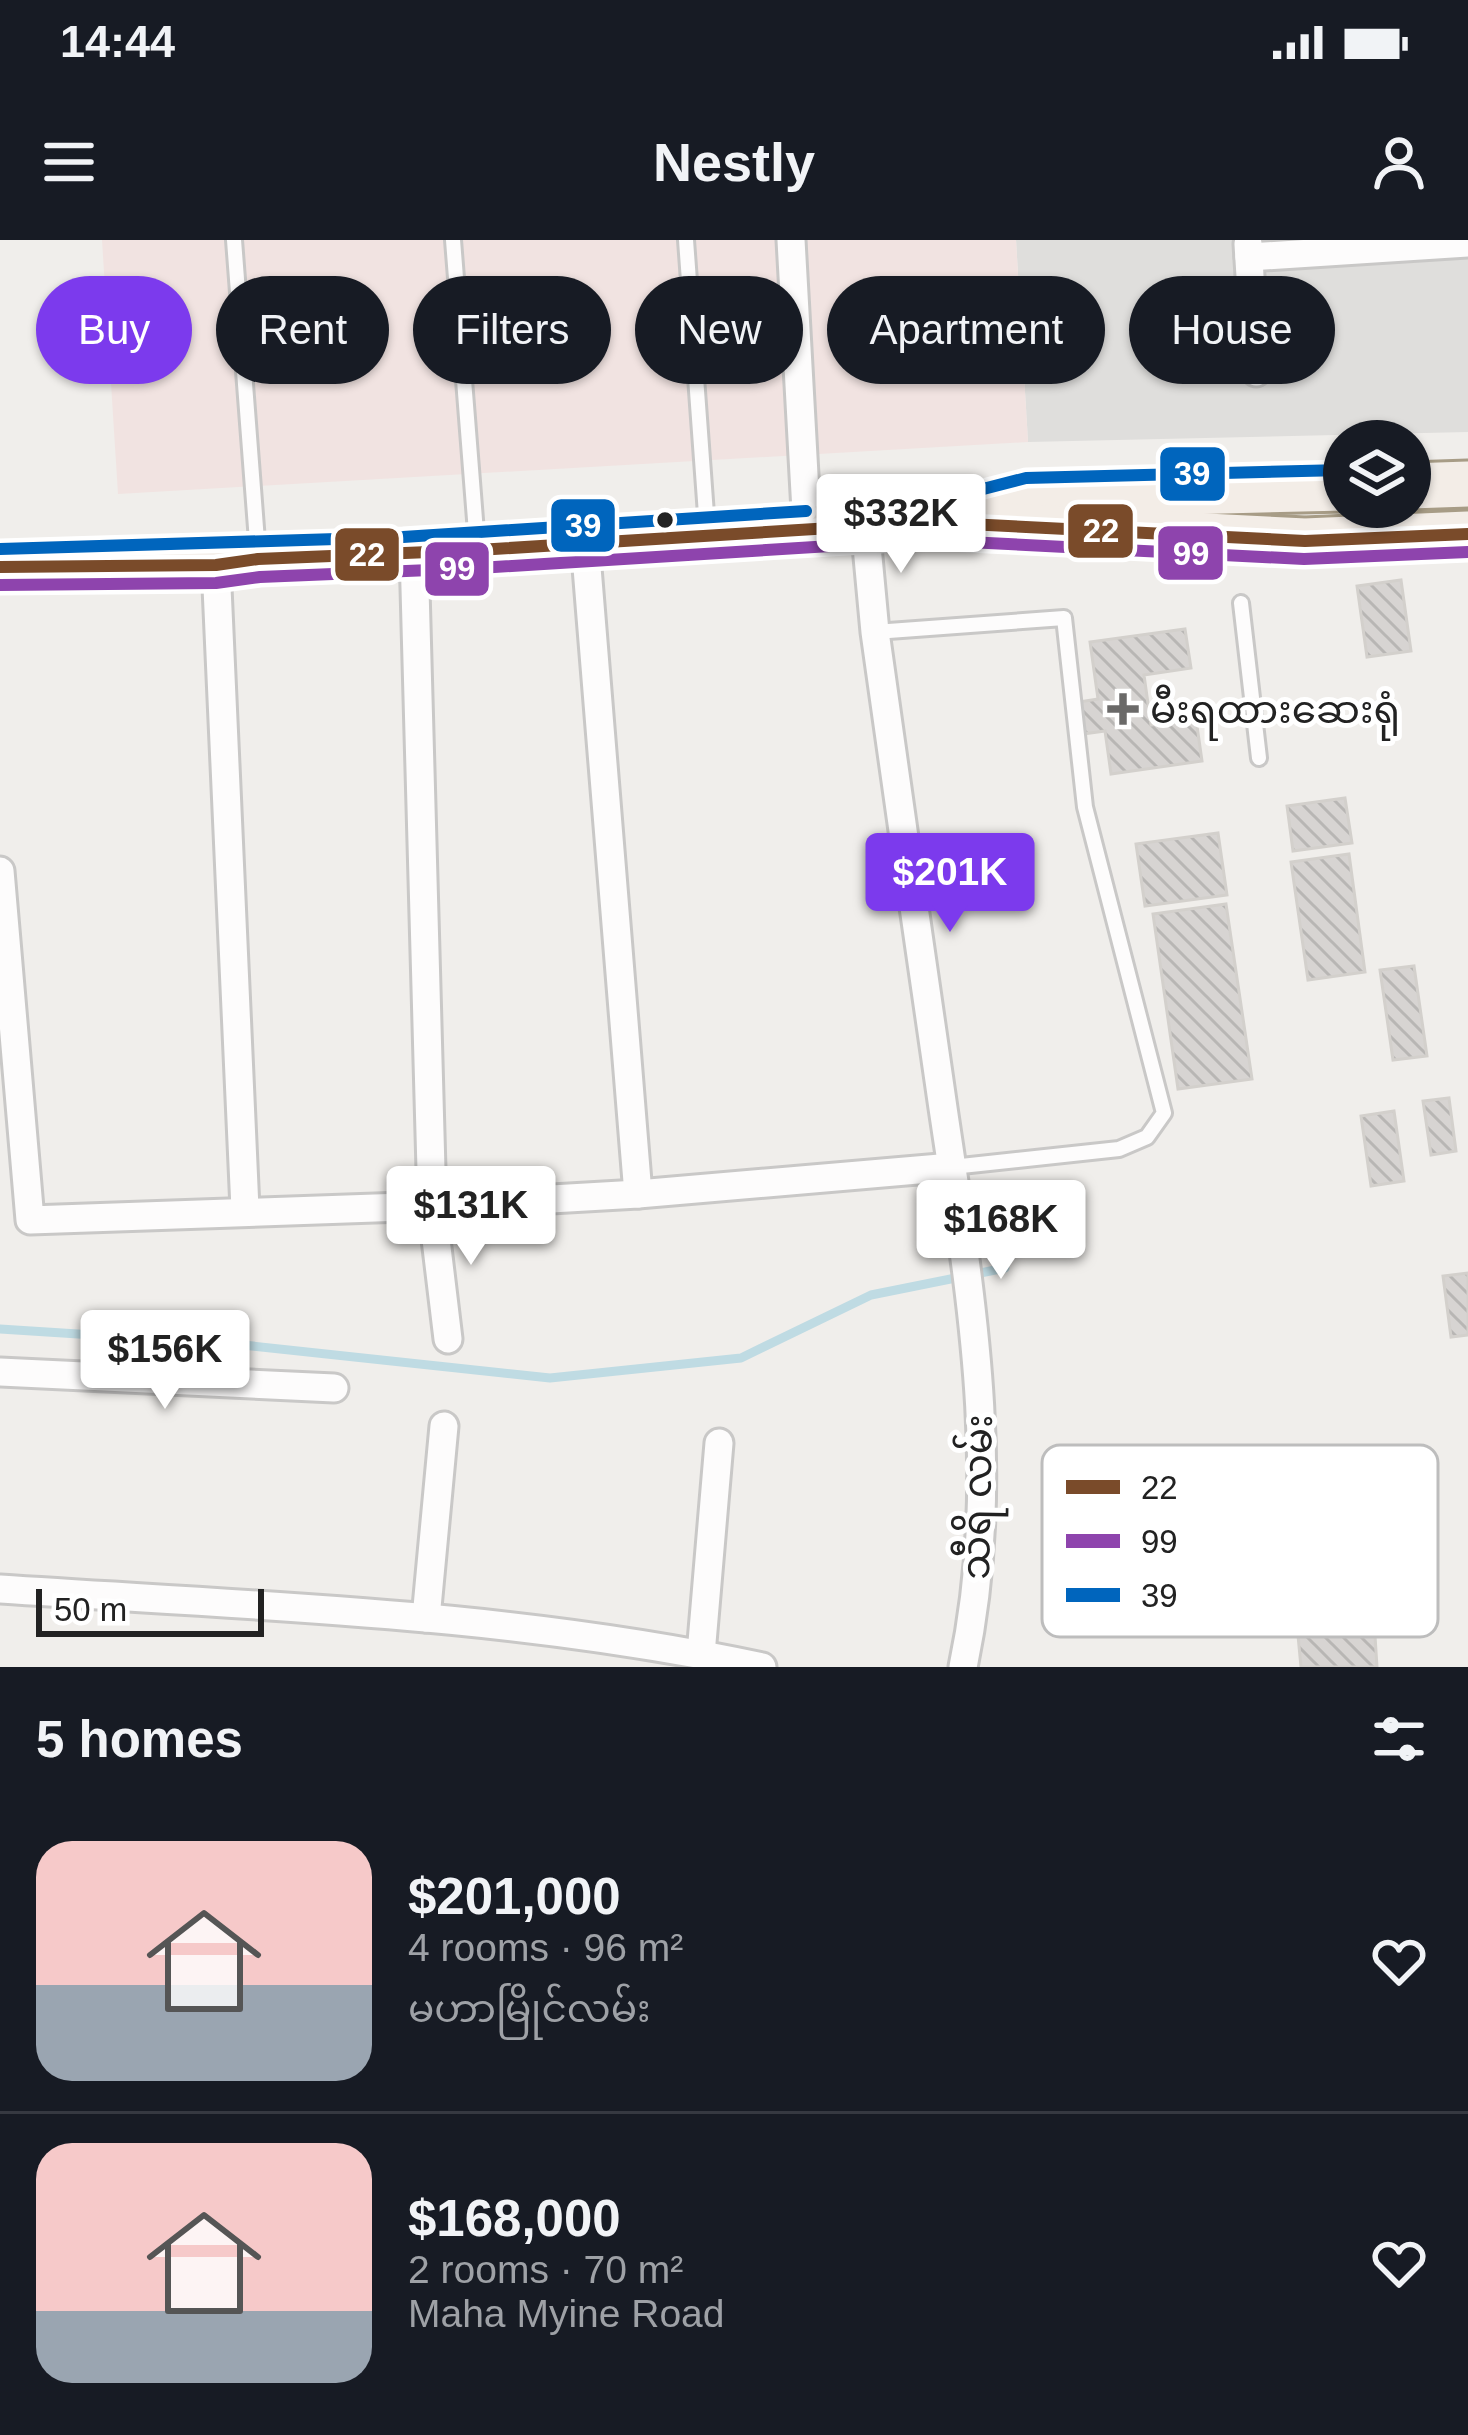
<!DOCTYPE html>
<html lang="en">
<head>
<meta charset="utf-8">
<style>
  body { margin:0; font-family:Helvetica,"Noto Sans Myanmar",sans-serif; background:#242831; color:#f1f3f6; height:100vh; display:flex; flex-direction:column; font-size:45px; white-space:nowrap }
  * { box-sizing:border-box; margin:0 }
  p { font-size:39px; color:#9ea1a6 }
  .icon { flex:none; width:66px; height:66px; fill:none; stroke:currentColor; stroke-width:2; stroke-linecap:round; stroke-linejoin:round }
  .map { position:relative; height:1427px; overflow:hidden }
  .side { display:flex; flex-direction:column; background:#171b24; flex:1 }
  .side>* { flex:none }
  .hud { position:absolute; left:36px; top:36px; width:1398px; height:108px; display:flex; gap:24px }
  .tools { position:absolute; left:1323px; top:180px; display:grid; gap:24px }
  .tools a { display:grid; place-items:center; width:108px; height:108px; border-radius:50%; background:#171b24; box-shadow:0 3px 9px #0004; font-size:60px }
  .scale { position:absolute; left:36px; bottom:30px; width:228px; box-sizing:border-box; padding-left:12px; border:6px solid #222; border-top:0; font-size:33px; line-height:42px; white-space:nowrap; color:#222; -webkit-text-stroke:9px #fff; paint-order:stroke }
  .price { position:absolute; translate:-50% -102px; padding:0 27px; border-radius:12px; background:#fff; color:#222; font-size:39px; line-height:78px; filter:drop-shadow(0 3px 6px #0008) }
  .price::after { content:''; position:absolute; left:50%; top:72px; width:36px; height:27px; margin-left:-18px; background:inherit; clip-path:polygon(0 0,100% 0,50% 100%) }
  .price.active { background:#7c3aed; color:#fff }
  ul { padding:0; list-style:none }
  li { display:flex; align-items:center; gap:36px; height:300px; padding:0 36px }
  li+li { border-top:3px solid #363941 }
  li span { display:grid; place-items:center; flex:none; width:336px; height:240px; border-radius:36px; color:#555 }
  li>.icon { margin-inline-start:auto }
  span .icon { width:144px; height:144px; fill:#fffc; stroke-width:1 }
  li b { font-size:51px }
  h2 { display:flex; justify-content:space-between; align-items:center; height:144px; padding:0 36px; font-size:51px }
  .pill { padding:0 42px; border-radius:54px; background:#171b24; box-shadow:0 3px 9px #0004; font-size:42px; line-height:108px }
  .pill.active { background:#7c3aed; color:#fff }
  .status { display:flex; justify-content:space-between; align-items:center; height:84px; padding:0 60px; background:#171b24; direction:ltr }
  .status svg { height:33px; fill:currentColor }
  header { display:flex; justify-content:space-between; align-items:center; height:156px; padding:0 36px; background:#171b24; font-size:54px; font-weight:700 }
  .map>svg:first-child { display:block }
  .residential { fill:#dfdedc }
  .commercial { fill:#f1e3e1 }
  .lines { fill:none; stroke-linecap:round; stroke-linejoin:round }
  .stream { stroke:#bfdbe3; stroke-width:9 }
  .building { fill:url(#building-back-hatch); stroke:#d3d0cc; stroke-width:3 }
  .lane-casing { stroke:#c9c8c7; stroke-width:20 }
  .street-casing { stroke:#c9c8c7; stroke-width:33 }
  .primary-casing { stroke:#a79c86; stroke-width:51 }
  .lane { stroke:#fdfcfc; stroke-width:14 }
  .street { stroke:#fdfcfc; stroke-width:27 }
  .primary { stroke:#f3ede7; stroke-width:45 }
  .bus-1-casing { stroke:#fff; stroke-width:21 }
  .bus-2-casing { stroke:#fff; stroke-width:21 }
  .bus-3-casing { stroke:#fff; stroke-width:21 }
  .bus-1 { stroke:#7a4b2a; stroke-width:12 }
  .bus-2 { stroke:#8e44ad; stroke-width:12 }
  .bus-3 { stroke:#0065bd; stroke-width:12 }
  .bus-dot { fill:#222; stroke:#fff; stroke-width:4.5 }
  .poi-dot { fill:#6a6968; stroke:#fff; stroke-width:4.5 }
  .labels { text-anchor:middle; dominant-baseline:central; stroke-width:10; stroke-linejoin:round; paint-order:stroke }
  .poi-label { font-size:39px; fill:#222; stroke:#fff; text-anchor:start }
  .street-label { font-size:39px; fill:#222; stroke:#fff }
  .key { fill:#fff; stroke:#bdbdbd; stroke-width:3 }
  .key-label { font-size:33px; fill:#222 }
  .line-badge { stroke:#fff; stroke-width:4.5 }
  .badge-label { font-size:33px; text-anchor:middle; font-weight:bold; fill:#fff }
</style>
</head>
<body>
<div class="status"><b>14:44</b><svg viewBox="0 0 49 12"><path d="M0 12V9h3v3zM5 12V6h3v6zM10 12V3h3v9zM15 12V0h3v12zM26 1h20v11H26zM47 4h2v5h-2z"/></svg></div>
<header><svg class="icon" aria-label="menu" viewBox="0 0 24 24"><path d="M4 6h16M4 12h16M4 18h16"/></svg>Nestly<svg class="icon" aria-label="person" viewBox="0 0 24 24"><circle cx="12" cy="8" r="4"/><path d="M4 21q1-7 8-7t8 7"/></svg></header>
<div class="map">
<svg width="1468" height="1427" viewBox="0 0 1468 1427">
  <defs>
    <pattern id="building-back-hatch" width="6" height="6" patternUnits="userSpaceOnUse" patternTransform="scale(3)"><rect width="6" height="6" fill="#d7d4d2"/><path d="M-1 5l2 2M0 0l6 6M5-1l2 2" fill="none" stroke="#b8b6b4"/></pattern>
  </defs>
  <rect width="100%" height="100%" fill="#f0eeeb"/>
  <!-- residential -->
  <polygon class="residential" points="1016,0 1468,0 1468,192 1028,202"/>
  <!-- commercial -->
  <polygon class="commercial" points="102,0 1016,0 1028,202 118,254"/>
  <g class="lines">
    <!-- stream -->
    <polyline class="stream" points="0,1089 234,1104 550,1138 741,1118 871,1055 1005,1028"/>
  </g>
  <!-- building -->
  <g class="building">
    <polygon points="1401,340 1411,411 1367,417 1357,346"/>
    <polygon points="1185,389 1191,428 1144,435 1151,485 1196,479 1202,521 1111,534 1105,491 1083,494 1079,462 1098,459 1090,402"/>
    <polygon points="1345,558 1352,603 1293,611 1287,566"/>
    <polygon points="1218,593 1227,655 1145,666 1136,604"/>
    <polygon points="1349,614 1365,732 1308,740 1291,622"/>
    <polygon points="1226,664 1252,839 1178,849 1153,674"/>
    <polygon points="1414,726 1427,816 1393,820 1380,730"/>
    <polygon points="1449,858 1456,911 1431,915 1423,861"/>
    <polygon points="1394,871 1404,941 1371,946 1361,876"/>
    <polygon points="1468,1033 1468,1095 1451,1097 1443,1036"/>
    <polygon points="1374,1380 1377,1427 1301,1427 1297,1385"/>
  </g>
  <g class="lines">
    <!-- lane casing -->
    <g class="lane-casing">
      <g id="lane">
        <polyline points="234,0 258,314"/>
        <polyline points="453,0 477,305"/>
        <polyline points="686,0 707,288"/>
        <polyline points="1241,363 1259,518"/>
        <polyline points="875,392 1064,378 1085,567 1164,873 1147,897 1119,909 952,927"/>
      </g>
    </g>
    <!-- street casing -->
    <g class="street-casing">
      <g id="street">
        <polyline points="791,0 807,289"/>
        <polyline points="1248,4 1256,132"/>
        <polyline points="1249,17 1468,3"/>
        <path d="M865,285L875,392C897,551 920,709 943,868C971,1057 1003,1238 963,1427"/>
        <polyline points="585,303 638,954"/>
        <polyline points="414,312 432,966 448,1099"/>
        <polyline points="216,325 245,969"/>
        <polyline points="0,631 30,980 432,966 638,954 952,927"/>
        <polyline points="0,1132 334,1148"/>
        <path d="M0,1349C254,1366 513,1373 762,1427"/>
        <polyline points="426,1378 444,1186"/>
        <polyline points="701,1414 719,1203"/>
      </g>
    </g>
    <!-- primary casing -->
    <g class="primary-casing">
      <g id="primary">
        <polyline points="1410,246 1468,244"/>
        <polyline points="989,266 1026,256 1344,248"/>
        <polyline points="0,327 216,325 258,319 478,310 928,282 1305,301 1468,294"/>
      </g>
    </g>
    <!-- lane -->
    <use href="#lane" class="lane"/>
    <!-- street -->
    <use href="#street" class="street"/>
    <!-- primary -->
    <use href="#primary" class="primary"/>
    <!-- bus-1 casing -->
    <g class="bus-1-casing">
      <polyline id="bus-1" points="0,327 216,325 258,319 478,310 928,282 1305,301 1468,294"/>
    </g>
    <!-- bus-2 casing -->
    <g class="bus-2-casing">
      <polyline id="bus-2" points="0,345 216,343 260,337 479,328 928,300 1304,319 1468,312"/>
    </g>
    <!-- bus-3 casing -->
    <g class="bus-3-casing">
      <g id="bus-3">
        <polyline points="864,267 925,264 1026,238 1344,230"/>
        <polyline points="0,309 403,297 806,271"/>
      </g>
    </g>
    <!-- bus-1 -->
    <use href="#bus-1" class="bus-1"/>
    <!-- bus-2 -->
    <use href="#bus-2" class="bus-2"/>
    <!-- bus-3 -->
    <use href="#bus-3" class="bus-3"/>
  </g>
  <!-- markers -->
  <circle class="bus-dot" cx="665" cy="280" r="10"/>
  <path class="poi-dot" d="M1117 451h12v12h12v12h-12v12h-12v-12h-12v-12h12z"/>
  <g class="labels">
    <!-- poi labels -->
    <g class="poi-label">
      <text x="1150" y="469">မီးရထားဆေးရုံ</text>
    </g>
    <!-- street labels -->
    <g class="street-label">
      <text transform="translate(977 1257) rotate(-89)">သီရိ လမ်း</text>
    </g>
  </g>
  <!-- legend -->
  <rect x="1042" y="1205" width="396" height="192" rx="18" class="key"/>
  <rect x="1066" y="1240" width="54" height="14" fill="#7a4b2a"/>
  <rect x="1066" y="1294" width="54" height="14" fill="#8e44ad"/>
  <rect x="1066" y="1348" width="54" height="14" fill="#0065bd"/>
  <g class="key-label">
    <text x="1141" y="1259">22</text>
    <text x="1141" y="1313">99</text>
    <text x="1141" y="1367">39</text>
  </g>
  <g class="line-badge">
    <rect x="1158" y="205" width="69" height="58" rx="12" fill="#0065bd"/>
    <rect x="549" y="257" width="68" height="57" rx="12" fill="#0065bd"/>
    <rect x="1066" y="262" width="69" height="58" rx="12" fill="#7a4b2a"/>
    <rect x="1156" y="284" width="69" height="58" rx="12" fill="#8e44ad"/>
    <rect x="333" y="286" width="68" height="57" rx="12" fill="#7a4b2a"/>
    <rect x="423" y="300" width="68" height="58" rx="12" fill="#8e44ad"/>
  </g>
  <g class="badge-label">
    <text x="1192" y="245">39</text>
    <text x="583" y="297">39</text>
    <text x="1101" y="302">22</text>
    <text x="1191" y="325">99</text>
    <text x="367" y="326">22</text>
    <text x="457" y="340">99</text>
  </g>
</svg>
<div class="tools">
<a><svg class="icon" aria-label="layers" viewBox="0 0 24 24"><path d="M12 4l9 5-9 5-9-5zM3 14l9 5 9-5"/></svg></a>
</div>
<div class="scale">50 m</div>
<b class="price" style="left:901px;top:336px">$332K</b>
<b class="price active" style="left:950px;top:695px">$201K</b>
<b class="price" style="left:471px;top:1028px">$131K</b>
<b class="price" style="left:1001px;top:1042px">$168K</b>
<b class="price" style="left:165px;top:1172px">$156K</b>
<div class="hud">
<a class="pill active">Buy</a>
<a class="pill">Rent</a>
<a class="pill">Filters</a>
<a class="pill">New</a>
<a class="pill">Apartment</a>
<a class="pill">House</a>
</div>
</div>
<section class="side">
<h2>5 homes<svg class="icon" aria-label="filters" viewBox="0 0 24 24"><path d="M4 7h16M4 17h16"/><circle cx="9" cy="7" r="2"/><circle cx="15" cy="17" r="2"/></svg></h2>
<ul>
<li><span style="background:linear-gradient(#f6c9c9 60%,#9aa5b1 0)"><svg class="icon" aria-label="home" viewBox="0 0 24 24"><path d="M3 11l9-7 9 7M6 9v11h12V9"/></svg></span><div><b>$201,000</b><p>4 rooms · 96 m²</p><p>မဟာမြိုင်လမ်း</p></div><svg class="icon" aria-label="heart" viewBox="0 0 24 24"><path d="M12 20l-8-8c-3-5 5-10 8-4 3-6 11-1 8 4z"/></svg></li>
<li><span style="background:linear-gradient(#f6c9c9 70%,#9aa5b1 0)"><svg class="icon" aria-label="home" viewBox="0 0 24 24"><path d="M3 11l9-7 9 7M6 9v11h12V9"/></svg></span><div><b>$168,000</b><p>2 rooms · 70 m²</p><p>Maha Myine Road</p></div><svg class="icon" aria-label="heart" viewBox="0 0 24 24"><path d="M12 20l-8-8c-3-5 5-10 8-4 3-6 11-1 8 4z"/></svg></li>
</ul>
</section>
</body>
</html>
